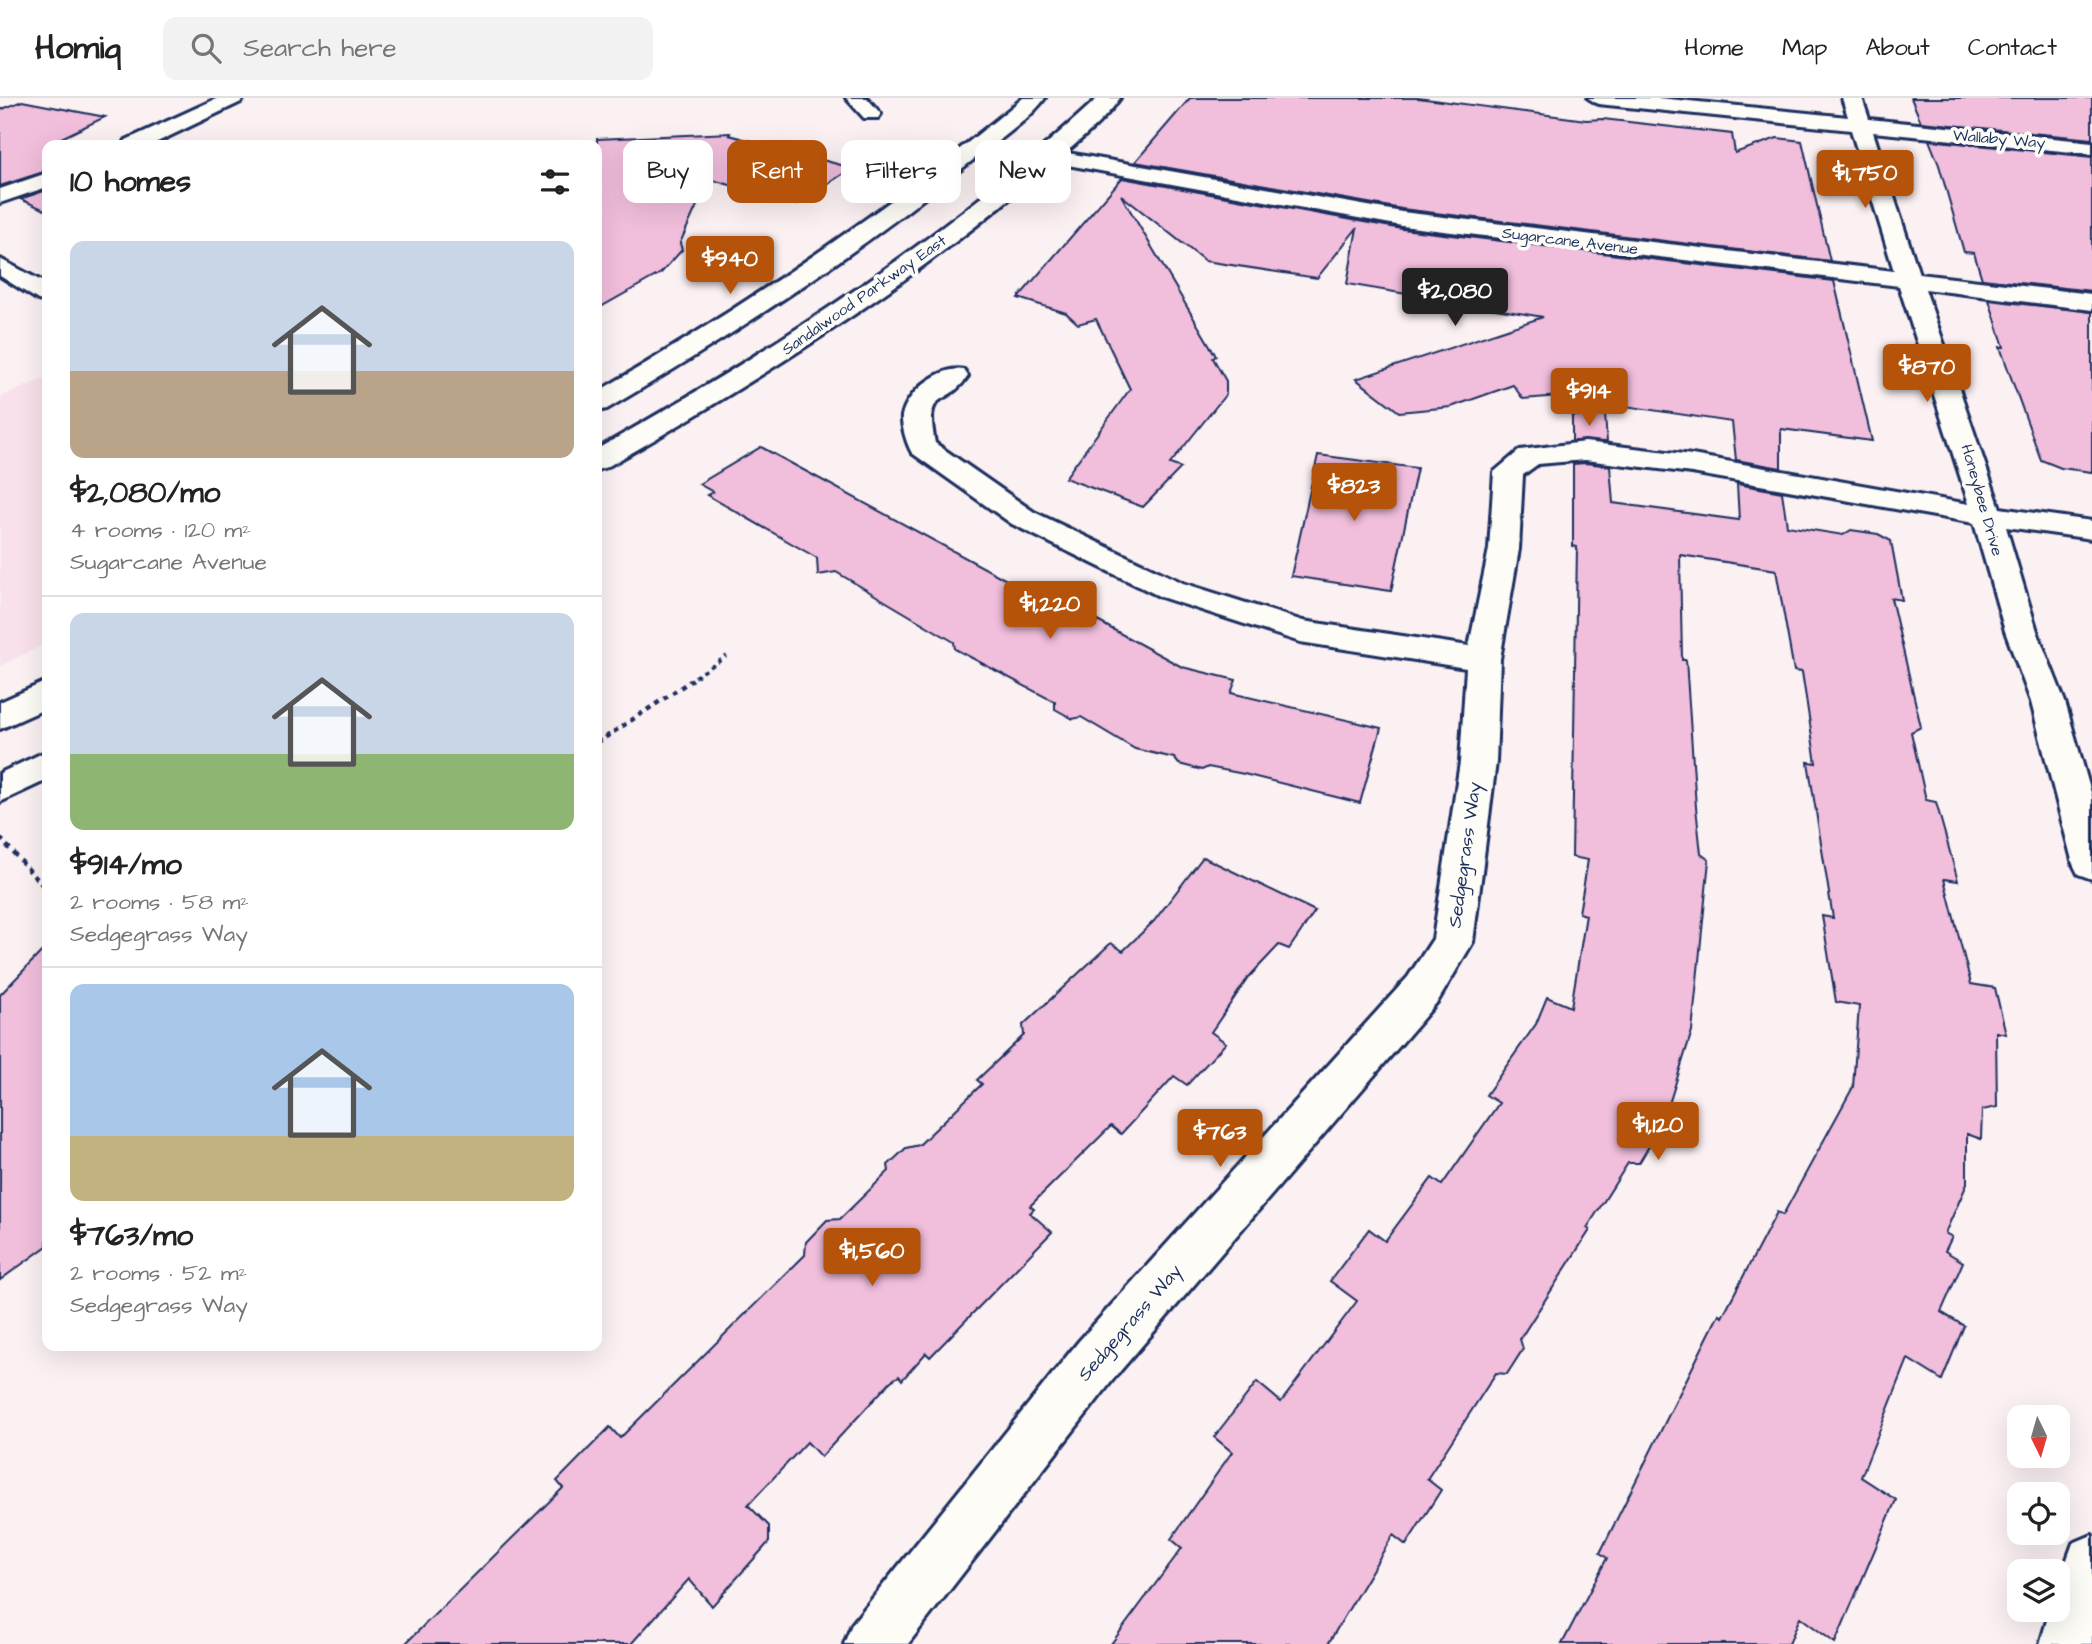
<!DOCTYPE html>
<html lang="en">
<head>
<meta charset="utf-8">
<style>
  body { margin:0; font-family:"Architects Daughter",sans-serif; background:#f2f2f2; color:#222; height:100vh; display:flex; flex-direction:column; font-size:26px; white-space:nowrap }
  * { box-sizing:border-box; margin:0 }
  p { font-size:23px; color:#767676 }
  .icon { flex:none; width:38px; height:38px; fill:none; stroke:currentColor; stroke-width:2; stroke-linecap:round; stroke-linejoin:round }
  .map { position:relative; flex:1; overflow:hidden }
  .drawer { position:absolute; left:42px; top:42px; width:560px; height:1211px; display:flex; flex-direction:column; background:#fff; border-radius:14px; box-shadow:0 7px 28px #0002 }
  .drawer>* { flex:none }
  .top-card { position:absolute; left:623px; top:42px; width:665px; height:63px; display:flex; gap:14px }
  .needle { width:46px; rotate:175deg }
  .fabs { position:absolute; left:2007px; top:1307px; display:grid; gap:14px }
  .fabs a { display:grid; place-items:center; width:63px; height:63px; border-radius:14px; background:#fff; box-shadow:0 7px 28px #0002; font-size:35px }
  .price { position:absolute; translate:-50% -60px; padding:0 16px; border-radius:7px; background:#b45309; color:#fff; font-size:23px; line-height:46px; filter:drop-shadow(0 2px 4px #0008) }
  .price::after { content:''; position:absolute; left:50%; top:42px; width:21px; height:16px; margin-left:-10px; background:inherit; clip-path:polygon(0 0,100% 0,50% 100%) }
  .price.current { background:#222; color:#fff }
  ul { padding:0; list-style:none }
  li { display:grid; align-content:center; gap:14px; height:371px; padding:0 28px }
  li+li { border-top:2px solid #e0e0e0 }
  li span { display:grid; place-items:center; height:217px; border-radius:14px; color:#555 }
  li>.icon { margin-inline-start:auto }
  span .icon { width:126px; height:126px; fill:#fffc; stroke-width:1 }
  li b { font-size:30px }
  h2 { display:flex; justify-content:space-between; align-items:center; height:84px; padding:0 28px; font-size:30px }
  .chip { padding:0 24px; border-radius:14px; background:#fff; box-shadow:0 7px 28px #0002; font-size:24px; line-height:63px }
  .chip.current { background:#b45309; color:#fff }
  header { display:flex; align-items:center; gap:42px; box-sizing:border-box; height:98px; padding:0 35px; background:#fff; border-bottom:2px solid #e0e0e0 }
  header strong { font-size:33px }
  nav { display:flex; gap:38px; margin-inline-start:auto; font-size:24px }
  .search { width:490px; height:63px; background:#f2f2f2; display:flex; align-items:center; gap:18px; box-sizing:border-box; padding:0 24px; border-radius:14px; color:#767676; font-size:26px }
  .map>svg:first-child { display:block }
  .built { fill:#f8e1eb }
  .building { fill:#f1bedc; stroke:#1b2f5e; stroke-width:2 }
  .lines { fill:none; stroke-linecap:round; stroke-linejoin:round }
  .street-casing { stroke:#1b2f5e; stroke-width:6 }
  .secondary-casing { stroke:#1b2f5e; stroke-width:6 }
  .path-far1 { stroke:#1b2f5e; stroke-width:3.5; stroke-dasharray:4.5 4.5; stroke-linecap:butt }
  .path { stroke:#1b2f5e; stroke-width:4.5; stroke-dasharray:5 5; stroke-linecap:butt }
  .street { fill:#fdfcf7; fill-rule:evenodd }
  .secondary { fill:#fdfcf7; fill-rule:evenodd }
  .labels { text-anchor:middle; dominant-baseline:central; stroke-width:7; stroke-linejoin:round; paint-order:stroke }
  .far-street-label { font-size:16px; fill:#1b2f5e; stroke:#fdfcf7 }
  .street-label { font-size:19px; fill:#1b2f5e; stroke:#fdfcf7 }
</style>
</head>
<body>
<header>
<strong>Homiq</strong>
<div class="search"><svg class="icon" aria-label="search" viewBox="0 0 24 24"><circle cx="10" cy="10" r="6"/><path d="M15 15l6 6"/></svg>Search here</div>
<nav><a>Home</a><a>Map</a><a>About</a><a>Contact</a></nav>
</header>
<div class="map">
<svg width="2092" height="1546" viewBox="0 0 2092 1546">
  <rect width="100%" height="100%" fill="#fbf0f2"/>
  <filter id="ink" filterUnits="userSpaceOnUse"><feTurbulence type="fractalNoise" baseFrequency=".0143" numOctaves="2"/><feDisplacementMap in="SourceGraphic" scale="14" xChannelSelector="R" yChannelSelector="G"/><feConvolveMatrix kernelMatrix="1 2 1 2 8 2 1 2 1" color-interpolation-filters="sRGB"/></filter>
  <g filter="url(#ink)">
    <!-- built -->
    <polygon class="built" points="47,279 47,545 0,568 0,299"/>
    <!-- building -->
    <g class="building">
      <polygon points="1190,0 1418,0 1586,22 1603,21 1732,36 1735,55 1777,40 1802,43 1830,163 1402,111 1135,64"/>
      <polygon points="1911,0 2092,0 2092,41 1921,24"/>
      <polygon points="22,3 105,19 47,47 47,73 0,88 0,12"/>
      <polygon points="730,35 729,37 852,70 797,106 709,81 680,145 682,152 661,175 597,211 597,41"/>
      <polygon points="1929,42 2092,59 2092,193 1982,181 1974,155 1964,154 1939,67"/>
      <polygon points="1122,80 1402,131 1834,183 1872,343 1781,331 1781,370 1736,362 1732,324 1572,300 1572,297 1523,301 1513,287 1451,309 1399,314 1356,281 1543,219 1347,186 1357,130 1317,180 1205,163 1121,97 1216,258 1213,260 1226,283 1226,296 1170,366 1181,370 1143,409 1065,380 1130,291 1096,221 1078,226 1066,215 1018,200"/>
      <polygon points="47,92 47,113 20,101"/>
      <polygon points="1989,202 2092,214 2092,374 2061,370 2041,362 2000,249 2004,249"/>
      <polygon points="1605,316 1607,344 1572,343 1572,318"/>
      <polygon points="761,349 1025,492 1031,487 1182,569 1236,582 1231,595 1381,630 1360,705 1244,676 1208,669 1202,672 1179,666 1174,660 1135,651 1081,619 1073,621 1055,611 1055,604 955,551 954,544 836,474 818,477 817,460 707,397 713,394 699,386"/>
      <polygon points="1318,357 1417,370 1391,493 1291,478"/>
      <polygon points="1585,365 1610,368 1613,405 1739,422 1737,386 1782,394 1787,428 1843,437 1851,432 1878,436 1891,443 1902,502 1891,500 1921,629 1911,634 1926,702 1936,704 1958,783 1944,781 1971,886 1995,890 2006,936 1996,934 1997,1009 1982,1012 1981,1041 1967,1036 1967,1086 1945,1135 1952,1139 1945,1153 1963,1164 1941,1214 1964,1228 1942,1282 1908,1261 1861,1379 1896,1402 1835,1545 1800,1519 1789,1546 1562,1546 1607,1460 1600,1455 1719,1216 1722,1219 1777,1114 1783,1117 1853,989 1859,908 1836,904 1822,818 1833,820 1808,664 1816,665 1802,574 1794,573 1776,472 1680,457 1682,562 1686,562 1696,709 1701,756 1709,762 1692,933 1663,1025 1639,1065 1628,1065 1587,1130 1590,1132 1520,1241 1523,1251 1507,1276 1496,1275 1427,1381 1441,1392 1406,1447 1393,1437 1328,1546 1111,1546 1182,1450 1171,1441 1232,1354 1214,1339 1257,1284 1281,1304 1357,1203 1330,1183 1369,1131 1385,1143 1432,1080 1442,1087 1499,1005 1486,997 1536,926 1547,899 1571,909 1586,817 1579,815 1588,762 1572,759 1577,449 1573,448 1573,366"/>
      <polygon points="1203,759 1315,813 1289,851 1279,847 1248,880 1211,934 1226,945 1187,987 1174,978 1121,1036 1111,1028 1030,1108 1034,1111 1030,1115 1052,1134 930,1259 926,1255 902,1282 899,1278 891,1283 821,1359 807,1344 748,1407 769,1428 769,1444 712,1508 689,1481 631,1546 405,1546 563,1390 557,1383 610,1329 620,1340 805,1157 806,1144 827,1122 840,1121 889,1073 888,1067 906,1050 919,1047 982,986 977,982 1024,937 1023,927 1111,845 1123,853 1154,823"/>
      <polygon points="47,848 47,1148 0,1182 0,897"/>
    </g>
    <g class="lines">
      <!-- street casing -->
      <g class="street-casing">
        <g id="street">
          <polygon points="218,0 244,0 241,4 151,47 123,47 126,42"/>
          <polygon points="846,0 867,0 881,16 878,20 864,20"/>
          <path d="M1588,0H1659L1848,19L1842,0H1862L1869,21L2092,44V56L1873,34L1919,176L2092,196V212L1925,191L2000,410L2092,423V441L2006,429L2037,533L2065,604L2092,698V781L2078,776L2073,766L2031,604L2005,533L1974,425L1692,375L1585,362L1538,366L1523,377L1519,451L1500,561L1496,664L1473,844L1438,903L1115,1279L908,1546H844L852,1526L1079,1243L1408,879L1433,841L1460,664L1466,570L1300,544L1161,499L1012,426L912,355C907,347 901,327 902,318C907,293 941,267 964,272L968,278C945,312 924,288 935,345L1034,414L1183,485L1303,523L1469,548L1489,451L1494,374L1520,352L1585,344L1692,357L1969,406L1899,188L1402,128L1051,64L1040,58L1051,52L1402,114L1894,173L1851,32L1598,6Z"/>
          <polygon points="47,75 47,89 0,105 0,91"/>
          <polygon points="0,161 47,186 47,204 38,202 0,178"/>
          <polygon points="2092,1437 2092,1546 2040,1546 2050,1512 2058,1512 2058,1486 2073,1445"/>
        </g>
      </g>
      <!-- secondary casing -->
      <g class="secondary-casing">
        <g id="secondary">
          <path d="M1023,0H1045C1028,24 988,50 964,69C852,160 731,238 607,311L597,313V294C747,207 889,111 1023,0Z"/>
          <path d="M1098,0H1120C1101,28 1057,61 1031,83C900,194 755,284 607,369L597,372V351C776,250 946,140 1098,0Z"/>
          <polygon points="47,583 47,610 0,631 0,604"/>
          <polygon points="47,653 47,682 0,704 0,675"/>
        </g>
      </g>
      <!-- path-far1 -->
      <polyline class="path-far1" points="695,579 727,558"/>
      <!-- path -->
      <g class="path">
        <polyline points="597,645 698,578"/>
        <polyline points="0,740 47,792"/>
      </g>
      <!-- street -->
      <use href="#street" class="street"/>
      <!-- secondary -->
      <use href="#secondary" class="secondary"/>
    </g>
  </g>
  <g class="labels">
    <!-- far-street labels -->
    <g class="far-street-label">
      <text transform="translate(1999 41) rotate(5)">Wallaby Way</text>
      <text transform="translate(1570 143) rotate(7)">Sugarcane Avenue</text>
      <text transform="translate(864 197) rotate(-35)">Sandalwood Parkway East</text>
      <text transform="translate(1982 402) rotate(74)">Honeybee Drive</text>
    </g>
    <!-- street labels -->
    <g class="street-label">
      <text transform="translate(1465 757) rotate(-82)">Sedgegrass Way</text>
      <text transform="translate(1130 1225) rotate(-49)">Sedgegrass Way</text>
    </g>
  </g>
</svg>
<div class="fabs">
<a><svg class="needle" viewBox="-14 -14 28 28"><path d="M0-13l5 13h-10z" fill="#e53935"/><path d="M0 13l5-13h-10z" fill="#767676"/></svg></a>
<a><svg class="icon" aria-label="locate" viewBox="0 0 24 24"><circle cx="12" cy="12" r="6"/><path d="M12 2v4M12 18v4M2 12h4M18 12h4"/></svg></a>
<a><svg class="icon" aria-label="layers" viewBox="0 0 24 24"><path d="M12 4l9 5-9 5-9-5zM3 14l9 5 9-5"/></svg></a>
</div>
<b class="price" style="left:1865px;top:112px">$1,750</b>
<b class="price" style="left:730px;top:198px">$940</b>
<b class="price current" style="left:1455px;top:230px">$2,080</b>
<b class="price" style="left:1927px;top:306px">$870</b>
<b class="price" style="left:1589px;top:330px">$914</b>
<b class="price" style="left:1354px;top:425px">$823</b>
<b class="price" style="left:1050px;top:543px">$1,220</b>
<b class="price" style="left:1658px;top:1064px">$1,120</b>
<b class="price" style="left:1220px;top:1071px">$763</b>
<b class="price" style="left:872px;top:1190px">$1,560</b>
<div class="top-card">
<a class="chip">Buy</a>
<a class="chip current">Rent</a>
<a class="chip">Filters</a>
<a class="chip">New</a>
</div>
<section class="drawer">
<h2>10 homes<svg class="icon" aria-label="filters" viewBox="0 0 24 24"><path d="M4 7h16M4 17h16"/><circle cx="9" cy="7" r="2"/><circle cx="15" cy="17" r="2"/></svg></h2>
<ul>
<li><span style="background:linear-gradient(#c9d6e8 60%,#b9a48a 0)"><svg class="icon" aria-label="home" viewBox="0 0 24 24"><path d="M3 11l9-7 9 7M6 9v11h12V9"/></svg></span><div><b>$2,080/mo</b><p>4 rooms · 120 m²</p><p>Sugarcane Avenue</p></div></li>
<li><span style="background:linear-gradient(#c9d6e8 65%,#8fb573 0)"><svg class="icon" aria-label="home" viewBox="0 0 24 24"><path d="M3 11l9-7 9 7M6 9v11h12V9"/></svg></span><div><b>$914/mo</b><p>2 rooms · 58 m²</p><p>Sedgegrass Way</p></div></li>
<li><span style="background:linear-gradient(#a9c7e8 70%,#c2b280 0)"><svg class="icon" aria-label="home" viewBox="0 0 24 24"><path d="M3 11l9-7 9 7M6 9v11h12V9"/></svg></span><div><b>$763/mo</b><p>2 rooms · 52 m²</p><p>Sedgegrass Way</p></div></li>
</ul>
</section>
</div>
</body>
</html>
